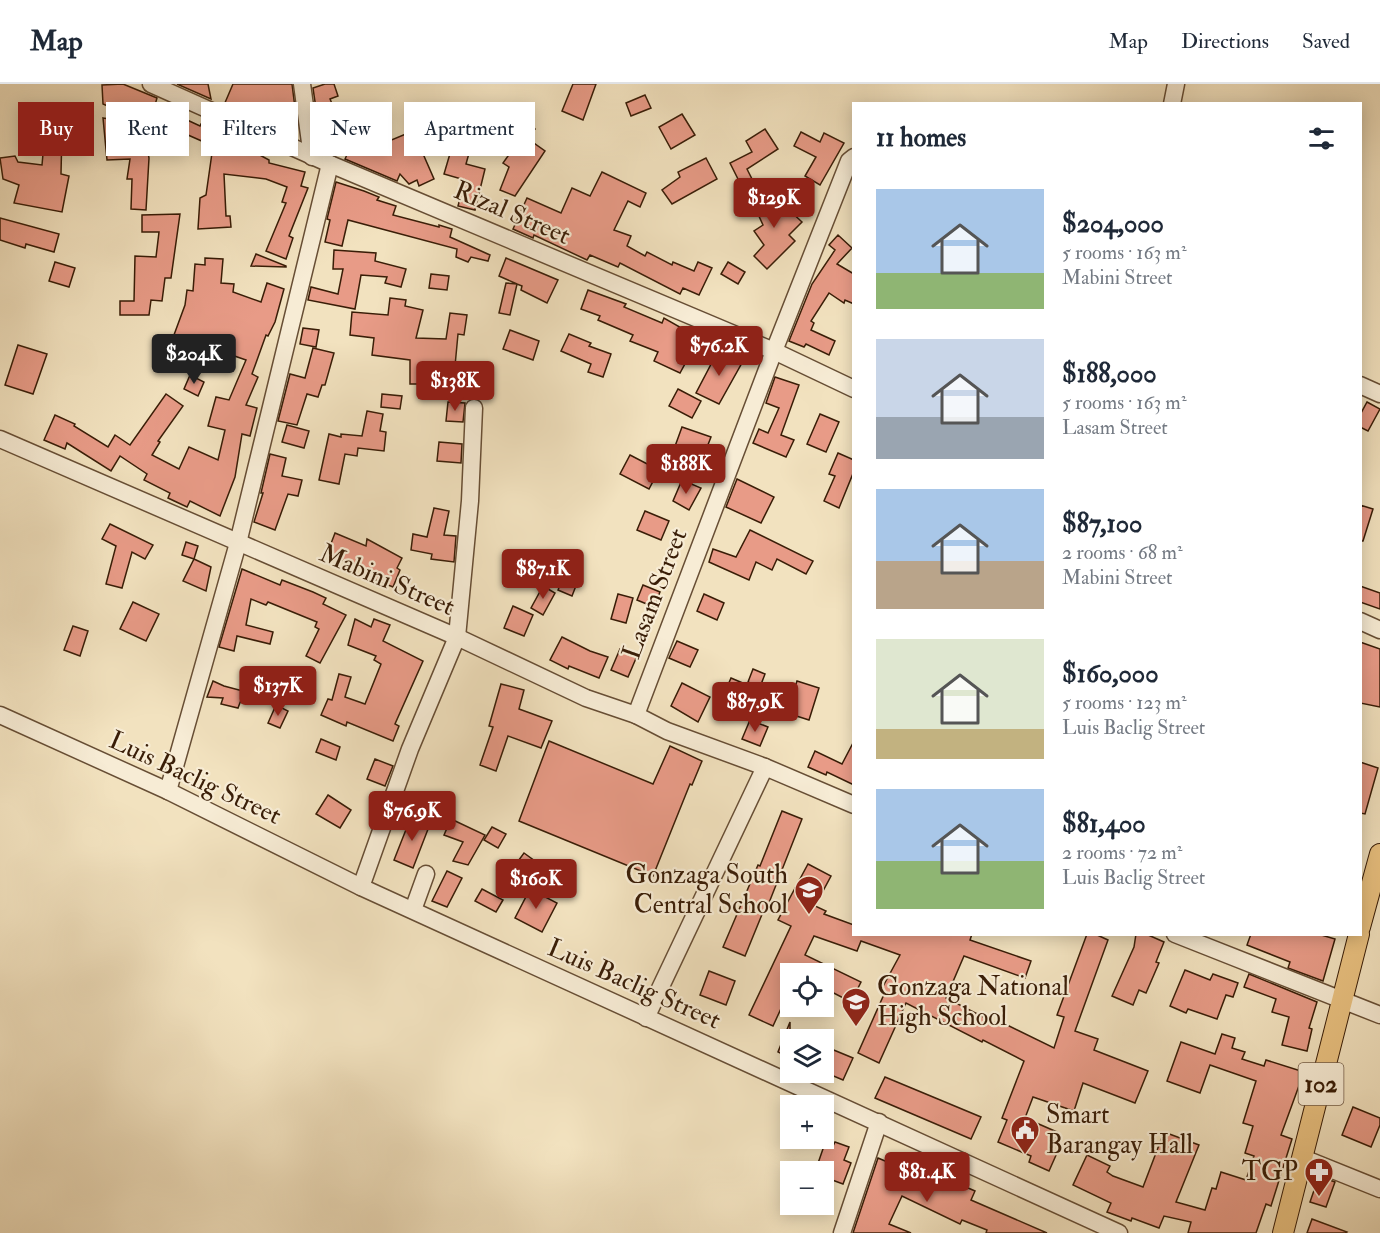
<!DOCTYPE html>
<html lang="en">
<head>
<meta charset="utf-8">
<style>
  body { margin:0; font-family:"IM FELL Double Pica",serif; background:#f2f2f3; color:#1f2937; height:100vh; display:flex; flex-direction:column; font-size:22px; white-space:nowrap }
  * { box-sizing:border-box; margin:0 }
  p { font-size:20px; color:#747a83 }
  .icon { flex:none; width:33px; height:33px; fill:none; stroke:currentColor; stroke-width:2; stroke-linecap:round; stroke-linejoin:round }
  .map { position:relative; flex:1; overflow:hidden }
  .details { position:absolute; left:852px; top:18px; width:510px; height:834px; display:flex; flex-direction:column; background:#fff; border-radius:0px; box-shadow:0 3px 15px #0003 }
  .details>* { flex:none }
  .banner { position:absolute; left:18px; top:18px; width:570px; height:54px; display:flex; gap:12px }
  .controls { position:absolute; left:780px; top:879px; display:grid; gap:12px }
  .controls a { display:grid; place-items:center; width:54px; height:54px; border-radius:0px; background:#fff; box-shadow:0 3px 15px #0003; font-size:30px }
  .price { position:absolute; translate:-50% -51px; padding:0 14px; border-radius:6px; background:#8f2418; color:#fff; font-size:20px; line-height:39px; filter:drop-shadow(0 2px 3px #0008) }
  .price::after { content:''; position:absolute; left:50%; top:36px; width:18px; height:14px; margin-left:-9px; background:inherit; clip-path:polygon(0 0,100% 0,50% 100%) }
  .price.active { background:#222; color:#fff }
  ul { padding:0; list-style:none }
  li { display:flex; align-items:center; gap:18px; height:150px; padding:0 24px }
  li span { display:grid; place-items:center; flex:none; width:168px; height:120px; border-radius:0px; color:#555 }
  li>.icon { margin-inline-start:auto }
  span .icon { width:72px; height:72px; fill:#fffc; stroke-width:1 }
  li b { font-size:26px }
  h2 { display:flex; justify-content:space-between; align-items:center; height:72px; padding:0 24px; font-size:26px }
  .chip { padding:0 21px; border-radius:0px; background:#fff; box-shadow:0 3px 15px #0003; font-size:21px; line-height:54px }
  .chip.active { background:#8f2418; color:#fff }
  header { display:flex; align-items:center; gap:36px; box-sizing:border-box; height:84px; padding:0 30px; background:#fff; border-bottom:2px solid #e0e1e3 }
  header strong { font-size:28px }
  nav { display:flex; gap:33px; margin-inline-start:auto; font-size:21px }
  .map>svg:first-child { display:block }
  .building { fill:#e89b87; stroke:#391d07; stroke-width:1.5 }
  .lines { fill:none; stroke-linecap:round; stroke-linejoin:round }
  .minor-casing { stroke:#674e35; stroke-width:19 }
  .major-casing { stroke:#391d07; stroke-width:22 }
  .minor { stroke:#f7ecd5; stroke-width:16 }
  .major { stroke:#e9c180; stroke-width:20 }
  .labels { text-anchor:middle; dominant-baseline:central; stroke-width:4.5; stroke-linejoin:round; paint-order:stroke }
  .shield { fill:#f7ecd5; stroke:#725b45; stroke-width:1.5 }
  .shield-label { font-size:24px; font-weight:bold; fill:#391d07 }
  .street-label { font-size:26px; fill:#391d07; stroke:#f7ecd5 }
  .poi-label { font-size:26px; fill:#391d07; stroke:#f7ecd5; text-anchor:end }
</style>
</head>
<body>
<header>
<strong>Map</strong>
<nav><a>Map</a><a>Directions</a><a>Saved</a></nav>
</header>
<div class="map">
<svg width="1380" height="1149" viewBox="0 0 1380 1149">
  <rect width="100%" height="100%" fill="#f2e2bf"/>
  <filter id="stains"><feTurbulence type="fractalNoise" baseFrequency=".00333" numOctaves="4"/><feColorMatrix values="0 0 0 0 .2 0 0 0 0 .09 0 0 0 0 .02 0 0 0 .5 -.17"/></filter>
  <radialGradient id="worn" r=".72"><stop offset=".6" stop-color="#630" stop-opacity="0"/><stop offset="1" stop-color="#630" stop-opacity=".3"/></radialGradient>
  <!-- building -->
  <g class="building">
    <polygon points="123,0 157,14 155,21 200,42 201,40 223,49 223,44 227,45 244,59 243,62 269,76 269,79 305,88 301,102 308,104 289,152 293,154 286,175 266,167 286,119 282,118 287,103 266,95 224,90 226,132 230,132 231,143 198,145 200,114 206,111 213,62 188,51 185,55 149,36 149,40 103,20 102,1"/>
    <polygon points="177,0 208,0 211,15"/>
    <polygon points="233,0 292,0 296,32 292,52 272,43 274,32 246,27 244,30 224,21"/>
    <polygon points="325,0 334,0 338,12 330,15 341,41 324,48 317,31 313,4"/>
    <polygon points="573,0 596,0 583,36 562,27"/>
    <polygon points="645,11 651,24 631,32 626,19"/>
    <polygon points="519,20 535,45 524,52 545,67 515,112 500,106 509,83 503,79 520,55 518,56 502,31"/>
    <polygon points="47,26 63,28 60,47 62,47 61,90 69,92 62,128 14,119 19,101 3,95 0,74 15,72 18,78 42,81"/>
    <polygon points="682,30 695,51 671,65 659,43"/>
    <polygon points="103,34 149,41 148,52 145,52 149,74 146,126 131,125 132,95 127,95 130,75 107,76"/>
    <polygon points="459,39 476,44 466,80 485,85 475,126 458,122 465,96 444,90"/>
    <polygon points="765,45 778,65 747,85 753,97 742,103 730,79 752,68 746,57"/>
    <polygon points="413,47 434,95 419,102 417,96 409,100 400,90 397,97 345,75 357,49 382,60"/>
    <polygon points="801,48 820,58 824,49 844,59 820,101 805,92 816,73 794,62"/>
    <polygon points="706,74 717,95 672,120 662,106 680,93 678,88"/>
    <polygon points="602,88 646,109 640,123 628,117 614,146 631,152 627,162 645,172 647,168 672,181 673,178 694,187 698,178 712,184 699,211 683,204 680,210 620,179 618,183 590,171 587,176 534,151 533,154 513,145 527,114 561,129 572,104 590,112"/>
    <polygon points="336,98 364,107 379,113 377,116 396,122 393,131 439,143 439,141 452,145 450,153 490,171 488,177 471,173 468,178 456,173 457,165 348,136 342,162 325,158 330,136 327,135"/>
    <polygon points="772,108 782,130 788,125 802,138 789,151 795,157 767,185 754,172 764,161 754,147 763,141 752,117"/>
    <polygon points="180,130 171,194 165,194 162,217 151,216 149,231 120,231 120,217 134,217 135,172 156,173 159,148 142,148 142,131"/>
    <polygon points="0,134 59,150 54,168 26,160 25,164 0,156"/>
    <polygon points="838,151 852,164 837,180 854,190 854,220 845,216 844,219 829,209 811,237 814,239 811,246 835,257 829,271 806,260 804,263 789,257 812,200 835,166 829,161"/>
    <polygon points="334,166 376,169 375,177 406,185 401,203 385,199 387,193 361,191 355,225 308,216 311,203 338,210 343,185 333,185"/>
    <polygon points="256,170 286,182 286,183 251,182"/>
    <polygon points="205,174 223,175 221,199 234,200 233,208 261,218 267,199 284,205 275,238 268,252 266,251 252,290 258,293 246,321 257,324 250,352 242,350 235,393 220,432 190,417 187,423 168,414 170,409 144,396 147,390 120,372 111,387 67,359 65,365 44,356 55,331 75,340 74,342 108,363 115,351 130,361 166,310 183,322 158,357 160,358 152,371 179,385 189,363 218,376 225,346 208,342 216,313 229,316 246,276 220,267 218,276 171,259 185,221 187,206 193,207 195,180 205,181"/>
    <polygon points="506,174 558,196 547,219 521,206 522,202 517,200 510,231 499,229 506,199 517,200 499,192"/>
    <polygon points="55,178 75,184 69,203 49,197"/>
    <polygon points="728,178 745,188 738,200 721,190"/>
    <polygon points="431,190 449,192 447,206 429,204"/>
    <polygon points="588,206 626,220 624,223 662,239 664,234 699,254 680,289 654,277 658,268 630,257 633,251 598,236 600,232 581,225"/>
    <polygon points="390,214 406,216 405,222 423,226 416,254 446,255 450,229 467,231 464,251 458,250 455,282 433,280 433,300 410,300 410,276 372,271 374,254 350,251 352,228 388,231"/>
    <polygon points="303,244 319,246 316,263 300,260"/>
    <polygon points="510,246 539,257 533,276 503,265"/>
    <polygon points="569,250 591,259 589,262 611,270 603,293 588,288 591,280 561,267"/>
    <polygon points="18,261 47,270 33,310 5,301"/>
    <polygon points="313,264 334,269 325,301 322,301 318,313 307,310 297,341 278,337 290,290 305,294"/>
    <polygon points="719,265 743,277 719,320 696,309"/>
    <polygon points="190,291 204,298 198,312 184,305"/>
    <polygon points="775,293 799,301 781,351 794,356 786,373 753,359 759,345 768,349 779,324 766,319"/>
    <polygon points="678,305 701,317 692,334 669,322"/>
    <polygon points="382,310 402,312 400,325 381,323"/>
    <polygon points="448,318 465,319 463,338 446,337"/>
    <polygon points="1367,318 1380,325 1368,347 1360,343 1360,331"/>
    <polygon points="367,327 383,330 380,347 386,348 384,367 358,364 357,372 345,370 339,400 319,396 329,350 341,353 341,350 362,352"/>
    <polygon points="820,330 839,338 826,368 807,360"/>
    <polygon points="287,341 309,347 304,364 282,358"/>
    <polygon points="682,343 711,353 702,376 674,365"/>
    <polygon points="439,358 462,360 461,379 437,377"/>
    <polygon points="838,369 854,376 854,387 839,424 824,417 835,392 829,390"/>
    <polygon points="270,370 286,374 282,392 302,396 298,412 288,410 275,446 254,438 263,409 261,409"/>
    <polygon points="630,371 659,386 649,405 620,390"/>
    <polygon points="737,395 774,413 761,439 726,423"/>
    <polygon points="682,396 701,404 689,426 673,417"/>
    <polygon points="1360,421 1373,425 1363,457 1360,457"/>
    <polygon points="434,424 449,427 444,451 456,452 454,478 431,475 432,470 411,466 413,450 427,453"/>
    <polygon points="645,427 669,437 661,456 637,446"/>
    <polygon points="110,440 153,461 145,475 132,468 122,504 106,500 116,462 102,455"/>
    <polygon points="750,446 813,477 806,490 777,475 772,486 756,478 749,496 709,478 713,465 736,473"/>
    <polygon points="335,449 366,462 367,455 402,474 397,484 400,486 393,503 361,490 364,485 327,470"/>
    <polygon points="186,458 198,462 194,475 182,471"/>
    <polygon points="194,475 211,483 206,507 183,497"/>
    <polygon points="242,485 280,501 282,496 313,508 326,514 323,520 346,531 320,579 306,572 319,545 315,543 317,538 268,518 266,521 251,515 246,541 273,548 270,560 237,552 234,567 219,563"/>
    <polygon points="565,488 579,494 572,512 558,506"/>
    <polygon points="643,501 660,508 654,523 637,516"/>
    <polygon points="543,502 555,509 543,531 531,524"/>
    <polygon points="1360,502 1380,509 1380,525 1360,518"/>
    <polygon points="618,510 633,514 626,539 611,535"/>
    <polygon points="704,510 724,519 717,536 697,527"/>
    <polygon points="133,518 159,530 146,557 120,545"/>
    <polygon points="513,522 533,531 524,552 504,544"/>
    <polygon points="355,535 371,543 374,535 390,541 383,557 423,577 395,640 399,642 393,657 347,638 346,642 321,631 328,615 332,616 339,590 351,593 345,613 365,620 381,580 374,576 376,572 348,561"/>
    <polygon points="73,542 88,547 80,572 64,566"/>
    <polygon points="562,553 590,567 608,573 599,594 569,582 568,585 550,576"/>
    <polygon points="677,557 698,566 690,583 669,574"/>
    <polygon points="1360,558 1380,565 1380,623 1360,619"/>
    <polygon points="620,565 637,572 628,593 611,586"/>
    <polygon points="753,585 765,590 760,603 748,598"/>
    <polygon points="731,594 752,603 741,630 726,623 722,615"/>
    <polygon points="213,597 224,602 258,611 257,617 241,616 238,624 221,620 223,614 207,613"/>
    <polygon points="797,597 819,604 809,636 787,629"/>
    <polygon points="682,599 710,613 698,638 671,622"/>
    <polygon points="501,600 524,606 519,625 552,637 541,664 508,652 496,687 480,681 493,643 489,642"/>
    <polygon points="276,621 288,627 280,644 268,639"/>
    <polygon points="750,636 768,643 760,662 742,655"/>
    <polygon points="321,655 340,663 336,676 316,668"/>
    <polygon points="549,657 653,700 670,662 702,677 692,701 690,700 653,792 519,737"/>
    <polygon points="854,657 854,701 827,688 826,691 808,683 815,667 842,680"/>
    <polygon points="375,675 393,682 385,702 367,695"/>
    <polygon points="1360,678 1378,684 1365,730 1360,729"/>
    <polygon points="328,711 351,726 340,744 316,730"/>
    <polygon points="782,727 802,735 765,829 763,828 745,872 723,863 758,781 760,782"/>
    <polygon points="411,733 430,740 413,784 394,776"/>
    <polygon points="451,735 485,751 468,781 453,777 463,758 444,751"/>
    <polygon points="492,743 506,750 498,764 484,756"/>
    <polygon points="524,769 539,780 526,797 507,792"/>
    <polygon points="808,780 831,792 815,822 826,827 824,830 854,841 854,850 972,850 970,856 1031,877 1025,894 964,872 946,914 997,940 999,937 1054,964 1064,933 1057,931 1087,850 1095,850 1108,856 1075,947 1098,955 1094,966 1148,987 1135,1019 1083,999 1074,1027 1033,1013 1025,1034 1057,1048 1050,1066 1057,1069 1049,1087 1029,1078 1031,1072 998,1058 1007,1036 1002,1034 1024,977 983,956 982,958 906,919 879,979 858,969 885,908 881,906 900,871 861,857 857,867 814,852 805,871 861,898 851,918 824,904 824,890 790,890 790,905 773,942 749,931 791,842 778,836"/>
    <polygon points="447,787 462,794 447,823 432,817"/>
    <polygon points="482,805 503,816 496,828 475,817"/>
    <polygon points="530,805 557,819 542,848 515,834"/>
    <polygon points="1136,850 1146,850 1164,858 1156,878 1159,879 1146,909 1139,906 1133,921 1112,912 1134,863"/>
    <polygon points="1251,850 1318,850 1335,855 1323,897 1288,884 1290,878 1247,861"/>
    <polygon points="1185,886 1210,896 1213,890 1238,899 1233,913 1226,911 1217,935 1188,925 1186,929 1170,922"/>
    <polygon points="709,887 735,897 726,921 700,911"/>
    <polygon points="1249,890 1317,918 1309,944 1312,945 1307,967 1282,961 1289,933 1272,928 1276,915 1244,903"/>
    <polygon points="790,938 790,974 778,968"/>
    <polygon points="1222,950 1235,954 1232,964 1245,968 1242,975 1264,982 1266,976 1304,988 1281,1051 1292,1055 1271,1122 1266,1120 1256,1149 1188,1149 1191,1138 1164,1132 1159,1144 1132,1134 1131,1137 1107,1128 1111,1119 1073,1101 1087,1071 1110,1082 1107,1088 1113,1092 1143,1103 1164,1048 1199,1061 1176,1118 1205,1126 1212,1104 1216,1105 1221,1088 1246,1096 1254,1072 1245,1069 1253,1042 1243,1039 1256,997 1210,981 1200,1009 1167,997 1181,958 1215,970"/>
    <polygon points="824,962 853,974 843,996 824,988"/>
    <polygon points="885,993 981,1033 971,1055 875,1014"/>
    <polygon points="1353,1023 1380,1034 1380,1041 1371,1063 1342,1051"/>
    <polygon points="835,1058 849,1063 844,1076 851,1079 843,1100 824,1093 824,1088 815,1088 825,1059 833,1062"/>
    <polygon points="878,1074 949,1104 952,1097 975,1107 971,1116 1047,1149 986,1149 987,1146 962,1136 960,1140 902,1112 889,1140 911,1149 853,1149"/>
    <polygon points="1319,1092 1335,1098 1326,1123 1310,1118"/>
    <polygon points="1312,1135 1347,1148 1346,1149 1307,1149"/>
  </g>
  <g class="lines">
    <!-- minor casing -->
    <g class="minor-casing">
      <g id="minor">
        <polyline points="151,0 330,80 774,267 854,305"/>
        <polyline points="302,0 312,73"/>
        <polyline points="1172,20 1176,0"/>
        <polyline points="1360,301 1380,310"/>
        <polyline points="0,355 457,553 586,614 636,631 667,647 765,683 854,721"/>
        <polyline points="1360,537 1380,546"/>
        <polyline points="0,631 168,707 361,803 1119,1149"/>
        <polyline points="636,631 774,267 849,77 854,73"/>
        <polyline points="168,707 238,459 330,80"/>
        <polyline points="361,803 410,665 457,553 470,417 474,324"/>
        <polyline points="413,826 426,790"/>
        <polyline points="1175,850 1380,931"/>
        <polyline points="646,934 765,683"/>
        <polyline points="1303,1074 1380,1105"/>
        <polyline points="842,1149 879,1038"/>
      </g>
    </g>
    <!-- major casing -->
    <g class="major-casing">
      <g id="major">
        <polyline points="1360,843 1380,770"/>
        <polyline points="1283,1149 1359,850"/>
      </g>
    </g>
    <!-- minor -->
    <use href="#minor" class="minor"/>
    <!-- major -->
    <use href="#major" class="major"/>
  </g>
  <!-- icons -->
  <defs>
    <g id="school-pin" transform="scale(1.5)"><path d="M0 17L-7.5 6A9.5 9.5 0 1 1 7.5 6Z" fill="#8f2418" stroke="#f7ecd5"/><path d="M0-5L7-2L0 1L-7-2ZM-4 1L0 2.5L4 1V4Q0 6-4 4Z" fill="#fff"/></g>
    <g id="civic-pin" transform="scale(1.5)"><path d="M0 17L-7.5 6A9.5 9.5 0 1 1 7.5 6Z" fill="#8f2418" stroke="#f7ecd5"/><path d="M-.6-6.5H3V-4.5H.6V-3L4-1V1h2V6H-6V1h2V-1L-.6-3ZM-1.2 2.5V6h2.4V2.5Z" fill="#fff"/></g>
    <g id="pharmacy-pin" transform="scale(1.5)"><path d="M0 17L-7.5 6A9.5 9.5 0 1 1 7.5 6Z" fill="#8f2418" stroke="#f7ecd5"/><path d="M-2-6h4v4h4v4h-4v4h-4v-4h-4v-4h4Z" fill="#fff"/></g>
  </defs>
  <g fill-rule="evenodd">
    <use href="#school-pin" x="809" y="806"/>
    <use href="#school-pin" x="856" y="918"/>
    <use href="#civic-pin" x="1025" y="1046"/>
    <use href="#pharmacy-pin" x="1319" y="1088"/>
  </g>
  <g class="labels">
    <!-- shield labels -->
    <rect class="shield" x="1298.5" y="979" width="45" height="42" rx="4.5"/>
    <g class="shield-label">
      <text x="1321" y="1000">102</text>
    </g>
    <!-- street labels -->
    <g class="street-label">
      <text transform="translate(512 129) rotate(23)">Rizal Street</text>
      <text transform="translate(387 496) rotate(23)">Mabini Street</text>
      <text transform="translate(655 510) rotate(-69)">Lasam Street</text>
      <text transform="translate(195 694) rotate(25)">Luis Baclig Street</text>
      <text transform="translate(634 900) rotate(24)">Luis Baclig Street</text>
    </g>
    <!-- poi labels -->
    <g class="poi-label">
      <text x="788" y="791">Gonzaga South<tspan x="788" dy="30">Central School</tspan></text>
      <text x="877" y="903" text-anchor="start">Gonzaga National<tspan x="877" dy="30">High School</tspan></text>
      <text x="1046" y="1031" text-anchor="start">Smart<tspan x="1046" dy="30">Barangay Hall</tspan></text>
      <text x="1298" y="1088">TGP</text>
    </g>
  </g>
  <rect width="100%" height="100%" filter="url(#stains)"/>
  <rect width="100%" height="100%" fill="url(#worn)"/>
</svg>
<div class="controls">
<a><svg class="icon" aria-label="locate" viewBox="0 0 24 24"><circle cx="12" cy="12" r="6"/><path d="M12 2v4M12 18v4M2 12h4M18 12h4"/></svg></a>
<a><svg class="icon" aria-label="layers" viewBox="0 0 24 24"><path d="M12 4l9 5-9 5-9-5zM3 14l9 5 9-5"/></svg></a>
<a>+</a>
<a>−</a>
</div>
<b class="price" style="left:774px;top:145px">$129K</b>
<b class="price" style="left:719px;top:293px">$76.2K</b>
<b class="price active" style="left:194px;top:301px">$204K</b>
<b class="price" style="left:455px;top:328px">$138K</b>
<b class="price" style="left:686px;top:411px">$188K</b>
<b class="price" style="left:543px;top:516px">$87.1K</b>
<b class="price" style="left:278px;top:633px">$137K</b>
<b class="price" style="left:755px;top:649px">$87.9K</b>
<b class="price" style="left:412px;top:758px">$76.9K</b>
<b class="price" style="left:536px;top:826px">$160K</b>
<b class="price" style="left:927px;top:1119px">$81.4K</b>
<div class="banner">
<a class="chip active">Buy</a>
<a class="chip">Rent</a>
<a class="chip">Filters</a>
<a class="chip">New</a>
<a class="chip">Apartment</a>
</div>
<section class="details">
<h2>11 homes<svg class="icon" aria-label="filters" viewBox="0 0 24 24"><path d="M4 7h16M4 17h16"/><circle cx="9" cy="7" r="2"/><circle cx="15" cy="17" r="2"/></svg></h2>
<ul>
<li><span style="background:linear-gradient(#a9c7e8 70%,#8fb573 0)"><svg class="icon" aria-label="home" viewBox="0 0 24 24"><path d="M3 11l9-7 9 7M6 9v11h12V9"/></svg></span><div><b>$204,000</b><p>5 rooms · 163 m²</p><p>Mabini Street</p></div></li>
<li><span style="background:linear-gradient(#c9d6e8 65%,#9aa5b1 0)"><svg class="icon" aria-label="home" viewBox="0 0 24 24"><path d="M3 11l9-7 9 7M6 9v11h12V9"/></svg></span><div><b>$188,000</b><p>5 rooms · 163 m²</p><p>Lasam Street</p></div></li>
<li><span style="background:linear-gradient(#a9c7e8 60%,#b9a48a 0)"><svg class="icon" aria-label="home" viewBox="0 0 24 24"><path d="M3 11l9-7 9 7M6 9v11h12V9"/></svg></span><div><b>$87,100</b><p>2 rooms · 68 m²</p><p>Mabini Street</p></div></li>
<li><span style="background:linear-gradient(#dfe7d0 75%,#c2b280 0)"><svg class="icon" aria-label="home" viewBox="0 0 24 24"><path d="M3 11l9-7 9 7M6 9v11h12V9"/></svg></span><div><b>$160,000</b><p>5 rooms · 123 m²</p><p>Luis Baclig Street</p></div></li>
<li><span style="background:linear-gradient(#a9c7e8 60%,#8fb573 0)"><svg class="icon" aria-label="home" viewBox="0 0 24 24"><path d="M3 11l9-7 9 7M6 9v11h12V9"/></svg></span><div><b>$81,400</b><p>2 rooms · 72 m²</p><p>Luis Baclig Street</p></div></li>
</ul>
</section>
</div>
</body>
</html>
